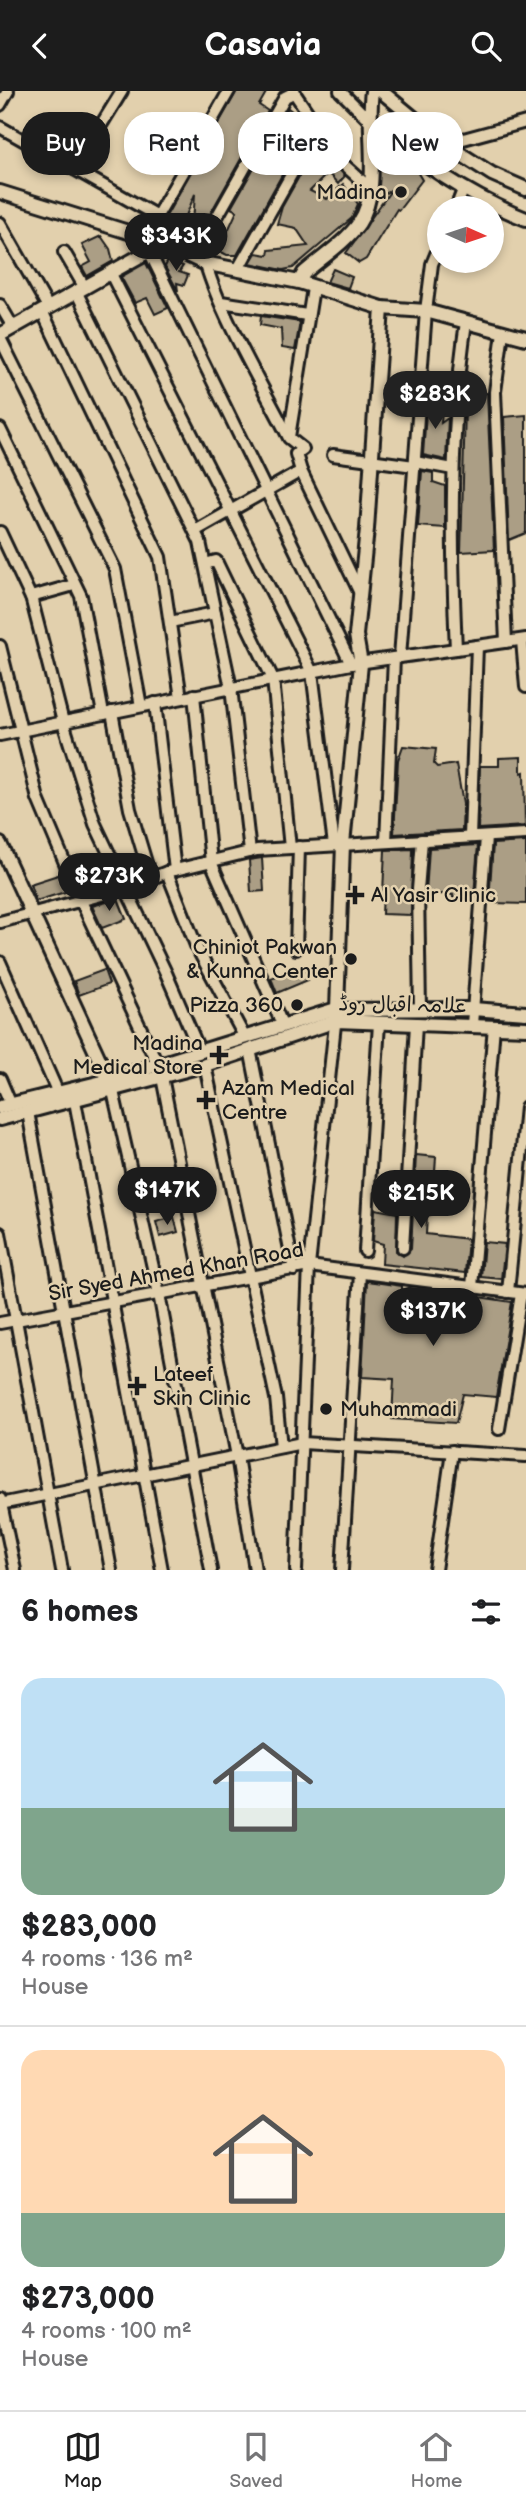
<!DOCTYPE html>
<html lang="en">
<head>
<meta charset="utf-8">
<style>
  body { margin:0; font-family:"Balsamiq Sans","Playpen Sans Arabic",sans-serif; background:#f2f2f2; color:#202124; height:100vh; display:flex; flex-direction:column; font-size:26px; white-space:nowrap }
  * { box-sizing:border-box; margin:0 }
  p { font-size:23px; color:#757577 }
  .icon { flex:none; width:38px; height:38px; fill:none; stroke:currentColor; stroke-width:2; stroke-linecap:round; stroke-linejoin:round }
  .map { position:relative; height:1479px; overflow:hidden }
  .details { display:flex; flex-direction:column; background:#fff; flex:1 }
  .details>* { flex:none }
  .top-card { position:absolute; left:21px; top:21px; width:485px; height:63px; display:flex; gap:14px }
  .needle { width:46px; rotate:93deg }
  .fabs { position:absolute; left:427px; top:105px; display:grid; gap:14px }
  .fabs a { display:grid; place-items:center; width:77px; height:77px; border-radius:50%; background:#fff; box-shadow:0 4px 10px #0003; font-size:35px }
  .price { position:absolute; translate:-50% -60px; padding:0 16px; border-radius:24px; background:#1c1c1c; color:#fff; font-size:23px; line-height:46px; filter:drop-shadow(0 2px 4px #0008) }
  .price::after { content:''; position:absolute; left:50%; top:42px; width:21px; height:16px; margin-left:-10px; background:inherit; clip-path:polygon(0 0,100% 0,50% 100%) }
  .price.current { background:#222; color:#fff }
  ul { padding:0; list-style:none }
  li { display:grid; align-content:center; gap:14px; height:371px; padding:0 21px }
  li+li { border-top:2px solid #e0e0e0 }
  li span { display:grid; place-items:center; height:217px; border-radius:21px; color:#555 }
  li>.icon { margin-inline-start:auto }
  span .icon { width:126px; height:126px; fill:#fffc; stroke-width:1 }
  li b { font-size:30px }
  h2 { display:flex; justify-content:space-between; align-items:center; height:84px; padding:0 21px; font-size:30px }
  .chip { padding:0 24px; border-radius:28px; background:#fff; box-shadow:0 4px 10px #0003; font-size:24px; line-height:63px }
  .chip.current { background:#1c1c1c; color:#fff }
  header { display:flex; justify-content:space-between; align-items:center; height:91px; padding:0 21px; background:#1c1c1c; color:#fff; font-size:32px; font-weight:700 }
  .tab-bar { display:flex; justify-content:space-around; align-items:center; height:98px; border-top:2px solid #e0e0e0; background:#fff; font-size:19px; color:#757577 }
  .tab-bar a { display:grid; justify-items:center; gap:4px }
  .tab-bar .current { color:#1c1c1c }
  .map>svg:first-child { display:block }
  .building { fill:#ab9e85; stroke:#1c1c1c; stroke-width:2 }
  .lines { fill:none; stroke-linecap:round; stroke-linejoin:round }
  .minor-casing { stroke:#1c1c1c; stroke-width:16 }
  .tertiary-casing { stroke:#1c1c1c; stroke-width:18 }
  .minor { stroke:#e2d0ad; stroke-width:10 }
  .tertiary { stroke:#e2d0ad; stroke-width:12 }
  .poi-dot { fill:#1c1c1c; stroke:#e2d0ad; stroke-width:2.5 }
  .labels { text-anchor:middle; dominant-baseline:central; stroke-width:5; stroke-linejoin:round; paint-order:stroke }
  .poi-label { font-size:21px; fill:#1c1c1c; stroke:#e2d0ad; text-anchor:end }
  .street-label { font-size:21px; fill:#1c1c1c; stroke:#e2d0ad }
</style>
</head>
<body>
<header><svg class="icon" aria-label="back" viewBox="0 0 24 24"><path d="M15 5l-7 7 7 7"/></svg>Casavia<svg class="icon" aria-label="search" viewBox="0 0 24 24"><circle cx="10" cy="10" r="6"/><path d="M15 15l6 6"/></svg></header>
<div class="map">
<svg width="526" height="1479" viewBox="0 0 526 1479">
  <rect width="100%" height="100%" fill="#e2d0ad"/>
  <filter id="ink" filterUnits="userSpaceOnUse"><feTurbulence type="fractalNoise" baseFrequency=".0143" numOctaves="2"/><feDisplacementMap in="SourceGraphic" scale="14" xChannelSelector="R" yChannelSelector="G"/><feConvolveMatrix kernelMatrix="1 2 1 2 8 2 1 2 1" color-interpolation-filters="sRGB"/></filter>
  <g filter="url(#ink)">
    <!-- building -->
    <g class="building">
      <polygon points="237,0 267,0 259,14 268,20 196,148 192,146 195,103 176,149 165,144 165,127"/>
      <polygon points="288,17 303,29 311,41 297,57 237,164 227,164 210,155 218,140 226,144 237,120 231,117"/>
      <polygon points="320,54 345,85 338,93 328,82 310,100 327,108 343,93 358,113 352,127 293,177 283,179 250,172 256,162 268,164 269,159 308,155 296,137 277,133 282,116 310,66"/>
      <polygon points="380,56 391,58 389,69 413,74 422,89 399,119 397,118 366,168 359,172 346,162 392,98 378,107"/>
      <polygon points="101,145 110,158 113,170 87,185 82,176 91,171 82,154"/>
      <polygon points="168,169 183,175 179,181 188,184 184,194 177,192 178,200 165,176"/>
      <polygon points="146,172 168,217 155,223 147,207 135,212 121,186"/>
      <polygon points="333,178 352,186 348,197 327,191"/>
      <polygon points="261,225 300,231 295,259 282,257 281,238 260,234"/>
      <polygon points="482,302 487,302 494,459 461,461 465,318 474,320 476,304"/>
      <polygon points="427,307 443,311 441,332 448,327 446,369 423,364"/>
      <polygon points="526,324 526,442 509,449 504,326"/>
      <polygon points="422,380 433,382 433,391 445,395 445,437 418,435"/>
      <polygon points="403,655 436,658 434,673 437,676 456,673 463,713 462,739 394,743 398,669"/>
      <polygon points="521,666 521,682 524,681 525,735 478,738 480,675 499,675 499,667"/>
      <polygon points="526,751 526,813 493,812 489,810 493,753"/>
      <polygon points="478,754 474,805 453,807 453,804 426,802 429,757"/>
      <polygon points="413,758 411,824 382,823 385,759"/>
      <polygon points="262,767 264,800 251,801 249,769"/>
      <polygon points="61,783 68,800 36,810 30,793"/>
      <polygon points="118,808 126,828 102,837 92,815"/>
      <polygon points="302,875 308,889 277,902 271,887"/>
      <polygon points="104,879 109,893 79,904 74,890"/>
      <polygon points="416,1064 436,1066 432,1123 427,1125 426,1143 468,1148 465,1182 382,1173 383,1153 373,1150 375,1118 397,1122 396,1160 403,1165 411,1158"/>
      <polygon points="174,1126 178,1141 160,1146 156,1131"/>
      <polygon points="484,1151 505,1153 501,1188 481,1186"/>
      <polygon points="367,1190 402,1195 402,1199 412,1196 512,1211 496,1306 463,1303 456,1332 392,1328 394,1288 362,1286"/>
    </g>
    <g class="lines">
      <!-- minor casing -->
      <g class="minor-casing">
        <g id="minor">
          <polyline points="293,0 342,72 372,99"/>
          <polyline points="340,0 369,29"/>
          <path d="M295,1L285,6L201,154C212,212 262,293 289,347L303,358L296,363L301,380L359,500"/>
          <polyline points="0,14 8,0"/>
          <polyline points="0,36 157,125 157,150"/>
          <polyline points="445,53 526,31"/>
          <polyline points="74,78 122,0"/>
          <polyline points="456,117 463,99"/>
          <polyline points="157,125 229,0"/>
          <polyline points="0,132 48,216"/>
          <polyline points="149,160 351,573"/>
          <polyline points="64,161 85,197"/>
          <polyline points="238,178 304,61 321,42"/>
          <polyline points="110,181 312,581 334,754"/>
          <polyline points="77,202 200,451 231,597 250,761"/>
          <polyline points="221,211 307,224"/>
          <polyline points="0,214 13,236"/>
          <polyline points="42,220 160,466 181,607"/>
          <polyline points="503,241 495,301 506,551"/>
          <polyline points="0,247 115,478 141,615"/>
          <polyline points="0,338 81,505 103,623"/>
          <polyline points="289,346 313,197"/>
          <polyline points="333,364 414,375"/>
          <polyline points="415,371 453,378"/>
          <polyline points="195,440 301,380"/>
          <polyline points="0,441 32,509"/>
          <polyline points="205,473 216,470 273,588 290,757"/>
          <polyline points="74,494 31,506 63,631 95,733 166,882 200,961"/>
          <polyline points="170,531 215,522"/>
          <polyline points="522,549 526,596"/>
          <polyline points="0,555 38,708 81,810 158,974"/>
          <path d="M456,558C451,448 450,340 466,231"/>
          <polyline points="400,566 426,220 432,173 439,156"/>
          <polyline points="194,604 211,771 282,933"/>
          <polyline points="155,612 175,779"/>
          <polyline points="112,621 130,718 151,788"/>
          <polyline points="0,644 351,573 526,548"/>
          <polyline points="470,746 477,555"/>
          <polyline points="386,751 394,567"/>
          <polyline points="167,781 197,857 244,945"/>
          <polyline points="0,831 124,798 167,781 257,759 526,743"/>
          <polyline points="296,858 299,756"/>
          <polyline points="0,871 58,1002"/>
          <polyline points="420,918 418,799 422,749"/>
          <polyline points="472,934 486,746"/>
          <polyline points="250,958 294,1179"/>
          <polyline points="205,974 276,1307 281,1356"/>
          <polyline points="162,986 237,1365 255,1479"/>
          <polyline points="0,988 11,1014"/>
          <polyline points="113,1000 159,1203 211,1479"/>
          <polyline points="75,1010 162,1479"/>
          <polyline points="28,1021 111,1479"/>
          <polyline points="0,1142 62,1479"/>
          <polyline points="403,1157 416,933"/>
          <polyline points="365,1160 379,932"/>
          <polyline points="472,1196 494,935"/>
          <polyline points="508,1201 526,1016"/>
          <polyline points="0,1232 309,1175 526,1203"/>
          <polyline points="499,1338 521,1203"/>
          <polyline points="0,1408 15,1479"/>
          <polyline points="0,1413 302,1352 526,1365"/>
          <polyline points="296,1479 309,1175 336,924"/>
          <polyline points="342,1479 360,1182"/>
          <polyline points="435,1479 452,1360"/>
        </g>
      </g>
      <!-- tertiary casing -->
      <g class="tertiary-casing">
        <g id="tertiary">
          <polyline points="381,0 445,53 492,83 526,98"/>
          <path d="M369,29C418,70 466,104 526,128"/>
          <polyline points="0,101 157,150 204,172 299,191 382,217 367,438 356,544 361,573 343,753 337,918"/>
          <path d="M299,191L304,182C321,167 346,151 359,132C382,98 366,41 372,0"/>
          <polyline points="382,217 426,220 526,247"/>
          <polyline points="0,244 149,160 157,150"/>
          <polyline points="0,753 112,996"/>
          <polyline points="0,1016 102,991 333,919 473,918 526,922"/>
          <polyline points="0,1028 205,974 336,930 526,937"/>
        </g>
      </g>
      <!-- minor -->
      <use href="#minor" class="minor"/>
      <!-- tertiary -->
      <use href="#tertiary" class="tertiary"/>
    </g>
  </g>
  <!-- markers -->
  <g class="poi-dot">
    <circle cx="401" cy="101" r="7"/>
    <path d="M351.5 793.5h7v7h7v7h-7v7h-7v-7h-7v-7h7z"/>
    <circle cx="351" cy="868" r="7"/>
    <circle cx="297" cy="914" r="7"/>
    <path d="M215.5 953.5h7v7h7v7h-7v7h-7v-7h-7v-7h7z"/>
    <path d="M202.5 998.5h7v7h7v7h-7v7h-7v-7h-7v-7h7z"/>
    <path d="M133.5 1284.5h7v7h7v7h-7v7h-7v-7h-7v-7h7z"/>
    <circle cx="326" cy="1318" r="7"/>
  </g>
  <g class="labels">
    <!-- poi labels -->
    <g class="poi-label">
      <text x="387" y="101">Madina</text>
      <text x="371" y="804" text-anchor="start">Al Yasir Clinic</text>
      <text x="337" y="856">Chiniot Pakwan<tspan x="337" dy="24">&amp; Kunna Center</tspan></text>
      <text x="283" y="914">Pizza 360</text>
      <text x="203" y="952">Madina<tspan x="203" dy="24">Medical Store</tspan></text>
      <text x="222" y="997" text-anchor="start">Azam Medical<tspan x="222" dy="24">Centre</tspan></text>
      <text x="153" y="1283" text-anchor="start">Lateef<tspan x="153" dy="24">Skin Clinic</tspan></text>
      <text x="340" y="1318" text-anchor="start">Muhammadi</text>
    </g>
    <!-- street labels -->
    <g class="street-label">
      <text transform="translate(403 914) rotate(1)">علامہ اقبال روڈ</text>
      <text transform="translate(176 1181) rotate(-10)">Sir Syed Ahmed Khan Road</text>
    </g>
  </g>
</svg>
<div class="fabs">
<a><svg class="needle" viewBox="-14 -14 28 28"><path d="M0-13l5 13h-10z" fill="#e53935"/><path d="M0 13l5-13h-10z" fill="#757577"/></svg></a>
</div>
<b class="price" style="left:176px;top:182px">$343K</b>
<b class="price current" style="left:435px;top:340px">$283K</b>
<b class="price" style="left:109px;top:822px">$273K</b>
<b class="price" style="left:167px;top:1136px">$147K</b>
<b class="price" style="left:421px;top:1139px">$215K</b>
<b class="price" style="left:433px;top:1257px">$137K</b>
<div class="top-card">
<a class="chip current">Buy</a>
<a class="chip">Rent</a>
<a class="chip">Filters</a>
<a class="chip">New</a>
</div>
</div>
<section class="details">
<h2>6 homes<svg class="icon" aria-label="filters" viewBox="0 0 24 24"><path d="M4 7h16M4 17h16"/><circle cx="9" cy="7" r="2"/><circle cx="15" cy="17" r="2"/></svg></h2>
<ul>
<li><span style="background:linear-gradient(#bfe0f5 60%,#7fa58c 0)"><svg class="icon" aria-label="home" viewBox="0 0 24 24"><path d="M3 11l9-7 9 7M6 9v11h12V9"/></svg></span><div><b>$283,000</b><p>4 rooms · 136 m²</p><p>House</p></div></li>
<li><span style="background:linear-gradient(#ffd9b3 75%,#7fa58c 0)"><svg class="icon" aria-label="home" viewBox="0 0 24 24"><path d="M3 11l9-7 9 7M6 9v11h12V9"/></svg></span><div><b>$273,000</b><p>4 rooms · 100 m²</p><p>House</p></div></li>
</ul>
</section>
<nav class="tab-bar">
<a class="current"><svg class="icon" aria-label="map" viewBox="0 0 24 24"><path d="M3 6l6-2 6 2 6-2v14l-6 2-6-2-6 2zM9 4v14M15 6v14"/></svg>Map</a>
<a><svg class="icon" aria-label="saved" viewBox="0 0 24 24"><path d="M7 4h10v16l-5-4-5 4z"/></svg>Saved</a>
<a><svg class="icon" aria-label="home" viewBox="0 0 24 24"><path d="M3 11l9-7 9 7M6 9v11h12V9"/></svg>Home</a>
</nav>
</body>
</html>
